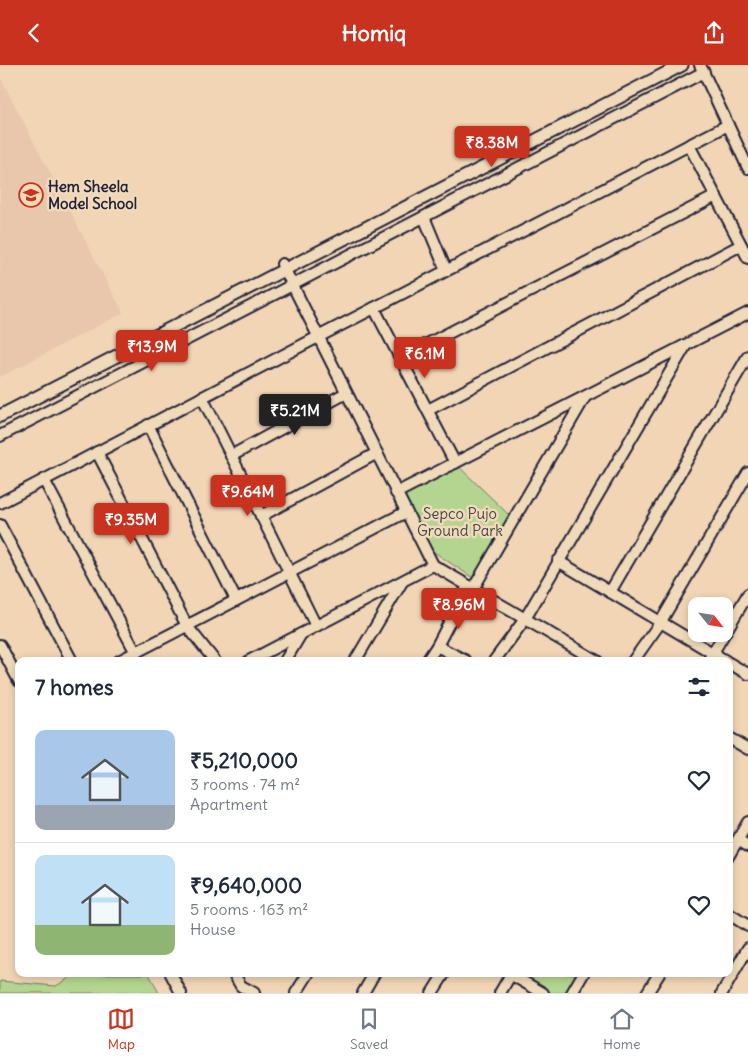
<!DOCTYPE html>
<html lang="en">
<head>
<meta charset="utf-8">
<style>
  body { margin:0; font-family:Delius,sans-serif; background:#f6f6f7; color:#1f2937; height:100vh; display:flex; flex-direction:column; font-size:19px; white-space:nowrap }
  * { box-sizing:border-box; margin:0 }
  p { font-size:16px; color:#747a83 }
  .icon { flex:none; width:28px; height:28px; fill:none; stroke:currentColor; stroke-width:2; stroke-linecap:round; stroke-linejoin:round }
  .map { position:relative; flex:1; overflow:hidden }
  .drawer { position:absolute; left:15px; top:592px; width:718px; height:320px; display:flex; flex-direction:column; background:#fff; border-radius:10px; box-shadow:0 2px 8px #0003 }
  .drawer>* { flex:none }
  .needle { width:32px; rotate:120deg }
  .controls { position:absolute; left:688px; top:532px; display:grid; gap:10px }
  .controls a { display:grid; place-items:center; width:45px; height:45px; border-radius:10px; background:#fff; box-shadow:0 2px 8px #0003; font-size:25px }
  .price { position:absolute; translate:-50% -42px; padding:0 11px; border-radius:5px; background:#c8321e; color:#fff; font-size:16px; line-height:32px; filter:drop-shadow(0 1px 2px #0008) }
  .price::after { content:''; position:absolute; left:50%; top:30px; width:15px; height:11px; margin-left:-8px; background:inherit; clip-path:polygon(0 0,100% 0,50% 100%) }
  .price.selected { background:#222; color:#fff }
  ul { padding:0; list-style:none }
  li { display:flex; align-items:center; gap:15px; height:125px; padding:0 20px }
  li+li { border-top:1px solid #e0e1e3 }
  li span { display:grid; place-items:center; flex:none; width:140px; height:100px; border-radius:10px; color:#555 }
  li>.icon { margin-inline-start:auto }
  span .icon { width:60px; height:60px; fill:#fffc; stroke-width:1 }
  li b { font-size:21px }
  h2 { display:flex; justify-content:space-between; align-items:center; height:60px; padding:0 20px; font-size:21px }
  header { display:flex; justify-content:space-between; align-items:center; height:65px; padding:0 20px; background:#c8321e; color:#fff; font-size:22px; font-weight:800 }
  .dock { display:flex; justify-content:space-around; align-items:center; height:70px; border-top:1px solid #e0e1e3; background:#fff; font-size:14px; color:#747a83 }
  .dock a { display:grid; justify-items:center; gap:2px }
  .dock .selected { color:#c8321e }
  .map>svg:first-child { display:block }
  .built { fill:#e8c7ac }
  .green { fill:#b4d58f; stroke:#6b7c65 }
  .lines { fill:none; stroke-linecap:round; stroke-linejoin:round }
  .minor-casing { stroke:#22223b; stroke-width:14 }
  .tertiary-casing { stroke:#22223b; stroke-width:15 }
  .minor { stroke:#f0dab9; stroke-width:10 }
  .tertiary { stroke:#f0dab9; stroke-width:11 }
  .labels { text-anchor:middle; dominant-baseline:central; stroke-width:5; stroke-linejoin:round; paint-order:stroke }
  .poi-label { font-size:15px; font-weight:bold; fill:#22223b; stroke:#f0dab9; text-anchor:start }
  .park-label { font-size:15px; fill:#3f464c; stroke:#f0dab9 }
</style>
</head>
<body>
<header><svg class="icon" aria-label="back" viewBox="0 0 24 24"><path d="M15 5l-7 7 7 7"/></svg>Homiq<svg class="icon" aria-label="share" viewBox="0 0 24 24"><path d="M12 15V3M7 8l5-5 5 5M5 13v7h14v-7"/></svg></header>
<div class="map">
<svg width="748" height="928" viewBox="0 0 748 928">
  <rect width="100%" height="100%" fill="#f1d5b5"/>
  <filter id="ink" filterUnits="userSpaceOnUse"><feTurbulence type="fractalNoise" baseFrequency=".02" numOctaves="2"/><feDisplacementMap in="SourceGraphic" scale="10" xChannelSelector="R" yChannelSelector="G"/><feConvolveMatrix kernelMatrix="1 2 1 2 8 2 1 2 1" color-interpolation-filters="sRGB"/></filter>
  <g filter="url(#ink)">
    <!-- built -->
    <polygon class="built" points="0,12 123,248 0,312"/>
    <!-- green -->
    <g class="green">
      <polygon points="455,398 509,450 473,513 431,485 404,431"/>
      <polygon points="76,909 149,909 159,928 0,928 0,916 56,921"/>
      <polygon points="516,909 578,909 567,928 548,928"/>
    </g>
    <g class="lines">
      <!-- minor casing -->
      <g class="minor-casing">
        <g id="minor">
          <polyline points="700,0 748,103"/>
          <polyline points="689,80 748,193"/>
          <polyline points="424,152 446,205"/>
          <polyline points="282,199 433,500 597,596"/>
          <polyline points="374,243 455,398"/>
          <polyline points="400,293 716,131"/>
          <polyline points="202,332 316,561"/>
          <polyline points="428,345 741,180"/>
          <polyline points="148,360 236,535"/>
          <polyline points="0,371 704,7"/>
          <polyline points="97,387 187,561 215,596"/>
          <polyline points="231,391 346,328"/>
          <polyline points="44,415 136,588"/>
          <polyline points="396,428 748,248"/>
          <polyline points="0,438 318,272 728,60"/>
          <polyline points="261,451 377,388"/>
          <polyline points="0,460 72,596"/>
          <polyline points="558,496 726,596"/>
          <polyline points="473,524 585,332"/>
          <polyline points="610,527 748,291"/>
          <polyline points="0,580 19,616"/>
          <polyline points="437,581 466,596"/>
          <polyline points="119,596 406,447"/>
          <polyline points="249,596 433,500"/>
          <polyline points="285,596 301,569"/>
          <polyline points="355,596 402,517"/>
          <polyline points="427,596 437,581 468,521"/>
          <polyline points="494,596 525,554 686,280"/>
          <polyline points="633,596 660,558 748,408"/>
          <polyline points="708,596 748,529"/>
          <polyline points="729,598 748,609"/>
          <polyline points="729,673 748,684"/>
          <polyline points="738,775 748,781"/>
          <polyline points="729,790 748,757"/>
          <polyline points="729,849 748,861"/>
          <polyline points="171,909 181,928"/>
          <polyline points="234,909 241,921 254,928"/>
          <polyline points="510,909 543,928"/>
          <polyline points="296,928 308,909"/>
          <polyline points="363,928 374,909"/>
          <polyline points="432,928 444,909"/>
          <polyline points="500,928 511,909"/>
          <polyline points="572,928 583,909"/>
          <polyline points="647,928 659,909"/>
          <polyline points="722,928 748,883"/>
        </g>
      </g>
      <!-- tertiary casing -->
      <g class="tertiary-casing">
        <polyline id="tertiary" points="0,351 682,0"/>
      </g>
      <!-- minor -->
      <use href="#minor" class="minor"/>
      <!-- tertiary -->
      <use href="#tertiary" class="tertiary"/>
    </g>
  </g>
  <!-- icons -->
  <defs>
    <g id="school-ring" transform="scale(1.25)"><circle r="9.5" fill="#f0dab9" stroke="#c8321e" stroke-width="1.5"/><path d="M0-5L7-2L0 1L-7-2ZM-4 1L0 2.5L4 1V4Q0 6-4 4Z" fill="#c8321e"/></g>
  </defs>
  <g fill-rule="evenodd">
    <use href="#school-ring" x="31" y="130"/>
  </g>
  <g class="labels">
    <!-- poi labels -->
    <g class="poi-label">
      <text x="48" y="121">Hem Sheela<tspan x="48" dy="17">Model School</tspan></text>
    </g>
    <!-- park labels -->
    <g class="park-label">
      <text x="460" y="448">Sepco Pujo<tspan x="460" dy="17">Ground Park</tspan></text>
    </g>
  </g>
</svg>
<div class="controls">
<a><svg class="needle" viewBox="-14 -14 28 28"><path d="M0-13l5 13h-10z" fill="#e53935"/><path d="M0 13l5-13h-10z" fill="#747a83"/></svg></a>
</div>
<b class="price" style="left:492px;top:103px">₹8.38M</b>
<b class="price" style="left:152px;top:307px">₹13.9M</b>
<b class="price" style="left:425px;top:314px">₹6.1M</b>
<b class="price selected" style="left:295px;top:371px">₹5.21M</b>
<b class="price" style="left:248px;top:452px">₹9.64M</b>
<b class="price" style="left:131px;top:480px">₹9.35M</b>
<b class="price" style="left:459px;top:565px">₹8.96M</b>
<section class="drawer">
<h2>7 homes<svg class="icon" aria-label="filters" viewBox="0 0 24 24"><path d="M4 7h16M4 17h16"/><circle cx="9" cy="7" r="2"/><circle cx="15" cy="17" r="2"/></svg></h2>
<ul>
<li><span style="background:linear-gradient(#a9c7e8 75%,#9aa5b1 0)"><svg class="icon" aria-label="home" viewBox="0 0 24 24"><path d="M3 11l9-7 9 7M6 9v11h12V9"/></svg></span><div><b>₹5,210,000</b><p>3 rooms · 74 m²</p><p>Apartment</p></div><svg class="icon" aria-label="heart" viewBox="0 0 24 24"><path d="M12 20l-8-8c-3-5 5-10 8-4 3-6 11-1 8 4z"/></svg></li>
<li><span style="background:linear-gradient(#bfe0f5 70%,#8fb573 0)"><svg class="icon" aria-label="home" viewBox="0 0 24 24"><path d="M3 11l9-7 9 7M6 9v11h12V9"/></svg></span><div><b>₹9,640,000</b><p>5 rooms · 163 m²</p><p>House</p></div><svg class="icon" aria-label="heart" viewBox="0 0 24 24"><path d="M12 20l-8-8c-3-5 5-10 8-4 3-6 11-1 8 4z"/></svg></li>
</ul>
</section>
</div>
<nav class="dock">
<a class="selected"><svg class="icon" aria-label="map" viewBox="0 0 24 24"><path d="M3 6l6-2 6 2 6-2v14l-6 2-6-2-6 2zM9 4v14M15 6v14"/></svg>Map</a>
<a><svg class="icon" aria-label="saved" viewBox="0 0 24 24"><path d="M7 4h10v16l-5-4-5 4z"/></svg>Saved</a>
<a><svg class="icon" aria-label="home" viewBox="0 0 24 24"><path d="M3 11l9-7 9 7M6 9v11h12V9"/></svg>Home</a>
</nav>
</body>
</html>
